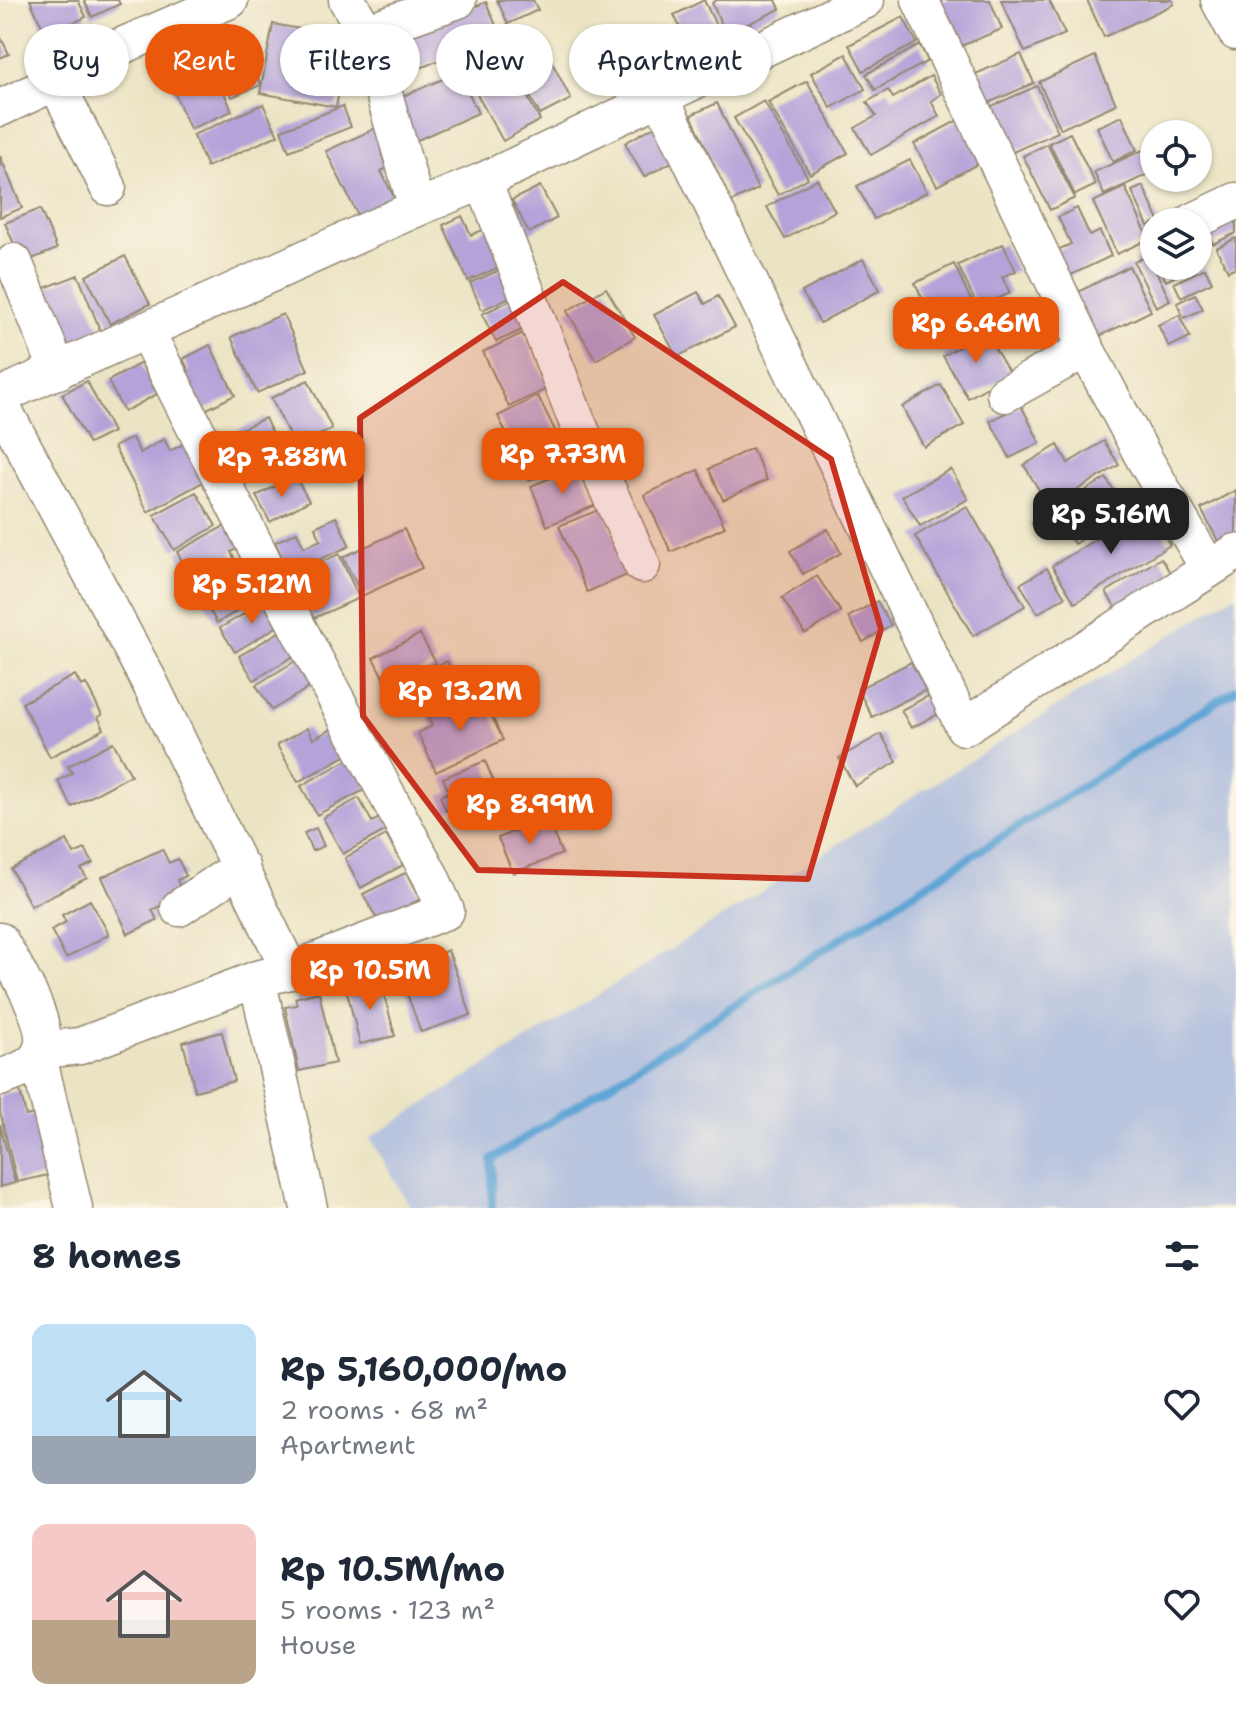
<!DOCTYPE html>
<html lang="en">
<head>
<meta charset="utf-8">
<style>
  body { margin:0; font-family:"Shantell Sans",sans-serif; background:#f6f6f7; color:#1f2937; height:100vh; display:flex; flex-direction:column; font-size:30px; white-space:nowrap }
  * { box-sizing:border-box; margin:0 }
  p { font-size:26px; color:#747a83 }
  .icon { flex:none; width:44px; height:44px; fill:none; stroke:currentColor; stroke-width:2; stroke-linecap:round; stroke-linejoin:round }
  .map { position:relative; height:1208px; overflow:hidden }
  .details { display:flex; flex-direction:column; background:#fff; flex:1 }
  .details>* { flex:none }
  .hud { position:absolute; left:24px; top:24px; width:800px; height:72px; display:flex; gap:16px }
  .fabs { position:absolute; left:1140px; top:120px; display:grid; gap:16px }
  .fabs a { display:grid; place-items:center; width:72px; height:72px; border-radius:50%; background:#fff; box-shadow:0 2px 6px #0004; font-size:40px }
  .price { position:absolute; translate:-50% -68px; padding:0 18px; border-radius:16px; background:#ea580c; color:#fff; font-size:26px; line-height:52px; filter:drop-shadow(0 2px 4px #0008) }
  .price::after { content:''; position:absolute; left:50%; top:48px; width:24px; height:18px; margin-left:-12px; background:inherit; clip-path:polygon(0 0,100% 0,50% 100%) }
  .price.on { background:#222; color:#fff }
  ul { padding:0; list-style:none }
  li { display:flex; align-items:center; gap:24px; height:200px; padding:0 32px }
  li span { display:grid; place-items:center; flex:none; width:224px; height:160px; border-radius:16px; color:#555 }
  li>.icon { margin-inline-start:auto }
  span .icon { width:96px; height:96px; fill:#fffc; stroke-width:1 }
  li b { font-size:34px }
  h2 { display:flex; justify-content:space-between; align-items:center; height:96px; padding:0 32px; font-size:34px }
  .chip { padding:0 28px; border-radius:36px; background:#fff; box-shadow:0 2px 6px #0004; font-size:28px; line-height:72px }
  .chip.on { background:#ea580c; color:#fff }
  .map>svg:first-child { display:block }
  .industrial { fill:#b9c4de }
  .lines { fill:none; stroke-linecap:round; stroke-linejoin:round }
  .stream { stroke:#5fa5d5; stroke-width:8 }
  .building { fill:#b3a3d9 }
  .minor-casing { stroke:#938771; stroke-width:39 }
  .minor { stroke:#fff; stroke-width:36 }
  .marked { fill:#c8321e; fill-opacity:0.2; stroke:#c8321e; stroke-width:6; stroke-linejoin:round }
</style>
</head>
<body>
<div class="map">
<svg width="1236" height="1208" viewBox="0 0 1236 1208">
  <rect width="100%" height="100%" fill="#fcf5e5"/>
  <filter id="ink" filterUnits="userSpaceOnUse"><feTurbulence type="fractalNoise" baseFrequency=".0125" numOctaves="2"/><feDisplacementMap in="SourceGraphic" scale="16" xChannelSelector="R" yChannelSelector="G"/><feConvolveMatrix kernelMatrix="1 2 1 2 8 2 1 2 1" color-interpolation-filters="sRGB"/></filter>
  <filter id="wash" filterUnits="userSpaceOnUse"><feTurbulence type="fractalNoise" baseFrequency=".006" numOctaves="4" result="noise"/><feDisplacementMap in="SourceGraphic" scale="32" xChannelSelector="R" yChannelSelector="G"/><feGaussianBlur stdDeviation="1.8" result="paint"/><feColorMatrix in="noise" values="0 0 0 0 0 0 0 0 0 0 0 0 0 0 0 0 0 1.4 0 .05"/><feComposite in="paint" operator="in"/></filter>
  <g filter="url(#wash)">
    <rect width="100%" height="100%" fill="#ebe4c4"/>
    <!-- industrial -->
    <polygon class="industrial" points="1236,594 1236,1208 411,1208 370,1138"/>
    <g class="lines">
      <!-- stream -->
      <polyline class="stream" points="492,1208 492,1159 1236,689"/>
    </g>
    <g id="blocks">
      <!-- building -->
      <g class="building">
        <polygon points="30,0 78,0 86,17 46,35"/>
        <polygon points="84,0 118,0 120,4 92,17"/>
        <polygon points="497,0 533,0 538,10 508,24"/>
        <polygon points="704,0 726,47 696,61 674,15"/>
        <polygon points="717,0 776,0 780,9 726,34 712,3"/>
        <polygon points="939,0 990,0 1002,29 959,47"/>
        <polygon points="1001,0 1049,0 1065,34 1025,52"/>
        <polygon points="1087,0 1172,0 1174,4 1104,37"/>
        <polygon points="486,2 500,35 394,79 380,46"/>
        <polygon points="903,17 917,43 863,71 849,45"/>
        <polygon points="273,24 349,38 336,107 260,93"/>
        <polygon points="239,31 261,85 232,97 210,43"/>
        <polygon points="0,36 9,54 0,58"/>
        <polygon points="542,43 571,99 540,115 510,59"/>
        <polygon points="920,45 928,61 875,90 866,74"/>
        <polygon points="205,48 232,111 190,129 163,66"/>
        <polygon points="488,48 499,68 509,63 540,120 503,141 460,64"/>
        <polygon points="846,54 865,89 831,108 811,73"/>
        <polygon points="1021,54 1034,83 984,105 971,76"/>
        <polygon points="1095,56 1116,104 1061,129 1039,82"/>
        <polygon points="459,72 478,113 413,142 394,100"/>
        <polygon points="931,76 941,94 931,101 939,116 871,155 855,128 876,116 867,102 888,90 893,98"/>
        <polygon points="807,81 848,153 810,174 768,102"/>
        <polygon points="1037,86 1058,132 1004,156 983,110"/>
        <polygon points="764,101 808,178 778,195 734,118"/>
        <polygon points="717,103 758,189 731,202 691,115"/>
        <polygon points="263,104 278,135 207,167 193,135"/>
        <polygon points="343,106 351,127 289,151 281,130"/>
        <polygon points="1122,116 1137,150 1113,162 1097,127"/>
        <polygon points="960,119 983,161 937,186 914,144"/>
        <polygon points="664,121 683,156 644,177 625,143"/>
        <polygon points="376,128 394,165 381,171 395,199 358,216 326,151"/>
        <polygon points="1070,133 1096,185 1075,195 1049,143"/>
        <polygon points="1047,144 1075,198 1050,210 1023,156"/>
        <polygon points="1143,150 1153,172 1104,195 1094,172"/>
        <polygon points="0,156 22,208 0,217"/>
        <polygon points="910,160 927,192 874,219 857,186"/>
        <polygon points="817,179 835,211 785,239 767,207"/>
        <polygon points="540,186 557,218 529,233 512,200"/>
        <polygon points="1143,186 1159,221 1148,226 1132,191"/>
        <polygon points="1125,187 1149,239 1117,254 1093,202"/>
        <polygon points="1077,208 1090,236 1100,231 1111,256 1067,277 1055,251 1071,244 1058,217"/>
        <polygon points="40,209 57,249 22,263 5,223"/>
        <polygon points="1236,214 1236,233 1213,244 1206,229"/>
        <polygon points="462,216 471,235 497,224 513,261 468,281 443,225"/>
        <polygon points="1236,238 1236,267 1228,271 1216,248"/>
        <polygon points="1003,244 1016,271 1002,277 1010,293 978,308 958,265"/>
        <polygon points="1148,255 1170,300 1156,307 1134,262"/>
        <polygon points="125,256 150,304 110,324 86,276"/>
        <polygon points="863,259 880,290 820,323 802,292"/>
        <polygon points="954,264 978,315 939,333 915,283"/>
        <polygon points="509,266 521,292 482,310 470,283"/>
        <polygon points="1129,266 1151,311 1096,338 1074,294"/>
        <polygon points="1158,266 1196,266 1166,281"/>
        <polygon points="1205,268 1212,282 1181,297 1174,283"/>
        <polygon points="78,275 102,335 58,352 34,292"/>
        <polygon points="606,288 635,337 596,360 567,311"/>
        <polygon points="698,292 705,304 718,296 735,327 677,357 654,315"/>
        <polygon points="524,294 537,323 496,342 482,314"/>
        <polygon points="1195,294 1203,309 1184,318 1177,303"/>
        <polygon points="283,314 308,370 257,393 231,337"/>
        <polygon points="1179,315 1190,337 1169,347 1158,325"/>
        <polygon points="985,332 1010,374 968,398 943,356"/>
        <polygon points="523,333 549,388 509,407 483,352"/>
        <polygon points="210,345 235,395 201,412 181,374 189,371 183,359"/>
        <polygon points="141,363 157,394 124,412 108,381"/>
        <polygon points="308,380 332,429 295,447 271,398"/>
        <polygon points="87,381 113,432 89,444 62,394"/>
        <polygon points="941,385 964,425 924,447 902,407"/>
        <polygon points="538,396 570,461 529,480 498,416"/>
        <polygon points="1021,405 1040,443 1010,458 990,421"/>
        <polygon points="265,418 277,444 233,464 221,438"/>
        <polygon points="132,438 140,453 164,439 170,451 185,443 205,481 148,512 114,447"/>
        <polygon points="1104,441 1119,465 1049,507 1024,465 1058,445 1068,463"/>
        <polygon points="752,448 767,480 723,500 709,469"/>
        <polygon points="580,466 596,505 547,526 531,486"/>
        <polygon points="951,469 968,499 920,526 902,496"/>
        <polygon points="698,470 725,527 671,552 644,495"/>
        <polygon points="295,476 309,501 270,522 256,496"/>
        <polygon points="1106,478 1127,512 1074,544 1063,526 1042,539 1032,523"/>
        <polygon points="1236,490 1236,537 1220,545 1201,509"/>
        <polygon points="196,492 216,526 174,550 154,515"/>
        <polygon points="967,506 1025,606 973,636 915,536"/>
        <polygon points="603,508 630,574 587,592 559,526"/>
        <polygon points="1147,508 1170,545 1075,603 1052,566"/>
        <polygon points="336,517 350,546 289,573 275,542 297,532 304,547 321,540 315,527"/>
        <polygon points="228,524 241,546 231,552 242,574 201,596 177,552"/>
        <polygon points="404,529 422,568 362,596 343,557"/>
        <polygon points="828,529 841,553 803,574 790,551"/>
        <polygon points="339,554 359,598 312,619 292,575"/>
        <polygon points="1161,558 1171,574 1116,608 1106,592"/>
        <polygon points="1047,568 1065,597 1038,613 1020,584"/>
        <polygon points="254,571 267,593 217,623 204,601"/>
        <polygon points="817,576 841,612 805,634 782,598"/>
        <polygon points="269,599 283,623 235,652 220,628"/>
        <polygon points="877,601 891,625 863,642 848,617"/>
        <polygon points="286,628 300,652 254,680 239,656"/>
        <polygon points="420,634 436,663 388,687 373,658"/>
        <polygon points="302,657 318,682 272,710 256,685"/>
        <polygon points="447,661 462,690 417,713 402,685"/>
        <polygon points="911,662 926,690 872,717 858,689"/>
        <polygon points="75,675 81,686 86,684 102,715 98,717 104,729 50,757 22,703"/>
        <polygon points="481,693 503,740 436,772 418,733 432,726 428,718"/>
        <polygon points="932,694 942,712 911,728 901,710"/>
        <polygon points="341,724 356,750 298,782 277,745 307,728 313,739"/>
        <polygon points="881,734 897,762 855,786 839,758"/>
        <polygon points="113,742 131,775 72,807 58,781 72,773 68,766"/>
        <polygon points="351,758 368,788 317,815 301,786"/>
        <polygon points="485,761 502,801 460,818 456,807 446,811 440,796 449,792 443,778"/>
        <polygon points="359,798 372,822 387,814 394,826 343,854 323,818"/>
        <polygon points="547,818 562,854 513,873 498,838"/>
        <polygon points="316,828 324,846 312,851 304,833"/>
        <polygon points="386,835 403,865 361,888 345,858"/>
        <polygon points="67,840 74,854 85,849 93,863 81,869 87,878 31,906 11,869"/>
        <polygon points="162,849 169,863 178,859 186,876 177,880 181,889 172,900 152,910 157,920 128,934 102,877"/>
        <polygon points="407,872 421,899 378,921 363,894"/>
        <polygon points="90,900 109,934 66,958 51,930 66,922 62,915"/>
        <polygon points="434,947 437,955 448,950 471,1015 421,1032 398,969 410,964 407,957"/>
        <polygon points="380,979 395,1036 360,1044 346,988"/>
        <polygon points="319,992 335,1063 299,1071 285,1007 297,1005 295,998"/>
        <polygon points="222,1032 234,1081 195,1091 183,1042"/>
        <polygon points="20,1090 26,1116 42,1112 57,1173 17,1182 0,1112 0,1095"/>
        <polygon points="0,1124 15,1183 0,1187"/>
      </g>
    </g>
  </g>
  <g filter="url(#ink)">
    <use href="#blocks" fill-opacity="0" stroke="#938771" stroke-width="2"/>
    <g class="lines">
      <!-- minor casing -->
      <g class="minor-casing">
        <g id="minor">
          <polyline points="347,0 366,32 417,208"/>
          <polyline points="920,0 1086,349 1145,460 1209,569"/>
          <polyline points="1219,0 1236,32"/>
          <polyline points="366,32 458,0"/>
          <polyline points="56,82 108,187"/>
          <polyline points="660,96 964,727 1236,552"/>
          <polyline points="0,108 56,82 103,54 230,0"/>
          <polyline points="483,181 578,424 642,565"/>
          <polyline points="1192,222 1236,201"/>
          <polyline points="14,262 58,371"/>
          <polyline points="1005,394 1086,349"/>
          <polyline points="0,396 417,208 483,181 866,0"/>
          <polyline points="0,403 150,683 290,971"/>
          <polyline points="179,908 241,867"/>
          <path d="M0,941C13,965 57,1031 38,1057C29,1069 13,1073 0,1078"/>
          <polyline points="257,979 309,1208"/>
          <polyline points="41,1050 80,1046 257,979 290,971 446,911 431,877 272,579 146,331"/>
          <polyline points="38,1056 74,1208"/>
        </g>
      </g>
      <!-- minor -->
      <use href="#minor" class="minor"/>
    </g>
  </g>
  <!-- marked area -->
  <path class="marked" d="M563,282L831,459L881,629L808,879L478,870L363,716L360,418Z"/>
</svg>
<div class="fabs">
<a><svg class="icon" aria-label="locate" viewBox="0 0 24 24"><circle cx="12" cy="12" r="6"/><path d="M12 2v4M12 18v4M2 12h4M18 12h4"/></svg></a>
<a><svg class="icon" aria-label="layers" viewBox="0 0 24 24"><path d="M12 4l9 5-9 5-9-5zM3 14l9 5 9-5"/></svg></a>
</div>
<b class="price" style="left:976px;top:365px">Rp 6.46M</b>
<b class="price" style="left:563px;top:496px">Rp 7.73M</b>
<b class="price" style="left:282px;top:499px">Rp 7.88M</b>
<b class="price on" style="left:1111px;top:556px">Rp 5.16M</b>
<b class="price" style="left:252px;top:626px">Rp 5.12M</b>
<b class="price" style="left:460px;top:733px">Rp 13.2M</b>
<b class="price" style="left:530px;top:846px">Rp 8.99M</b>
<b class="price" style="left:370px;top:1012px">Rp 10.5M</b>
<div class="hud">
<a class="chip">Buy</a>
<a class="chip on">Rent</a>
<a class="chip">Filters</a>
<a class="chip">New</a>
<a class="chip">Apartment</a>
</div>
</div>
<section class="details">
<h2>8 homes<svg class="icon" aria-label="filters" viewBox="0 0 24 24"><path d="M4 7h16M4 17h16"/><circle cx="9" cy="7" r="2"/><circle cx="15" cy="17" r="2"/></svg></h2>
<ul>
<li><span style="background:linear-gradient(#bfe0f5 70%,#9aa5b1 0)"><svg class="icon" aria-label="home" viewBox="0 0 24 24"><path d="M3 11l9-7 9 7M6 9v11h12V9"/></svg></span><div><b>Rp 5,160,000/mo</b><p>2 rooms · 68 m²</p><p>Apartment</p></div><svg class="icon" aria-label="heart" viewBox="0 0 24 24"><path d="M12 20l-8-8c-3-5 5-10 8-4 3-6 11-1 8 4z"/></svg></li>
<li><span style="background:linear-gradient(#f6c9c9 60%,#b9a48a 0)"><svg class="icon" aria-label="home" viewBox="0 0 24 24"><path d="M3 11l9-7 9 7M6 9v11h12V9"/></svg></span><div><b>Rp 10.5M/mo</b><p>5 rooms · 123 m²</p><p>House</p></div><svg class="icon" aria-label="heart" viewBox="0 0 24 24"><path d="M12 20l-8-8c-3-5 5-10 8-4 3-6 11-1 8 4z"/></svg></li>
</ul>
</section>
</body>
</html>
